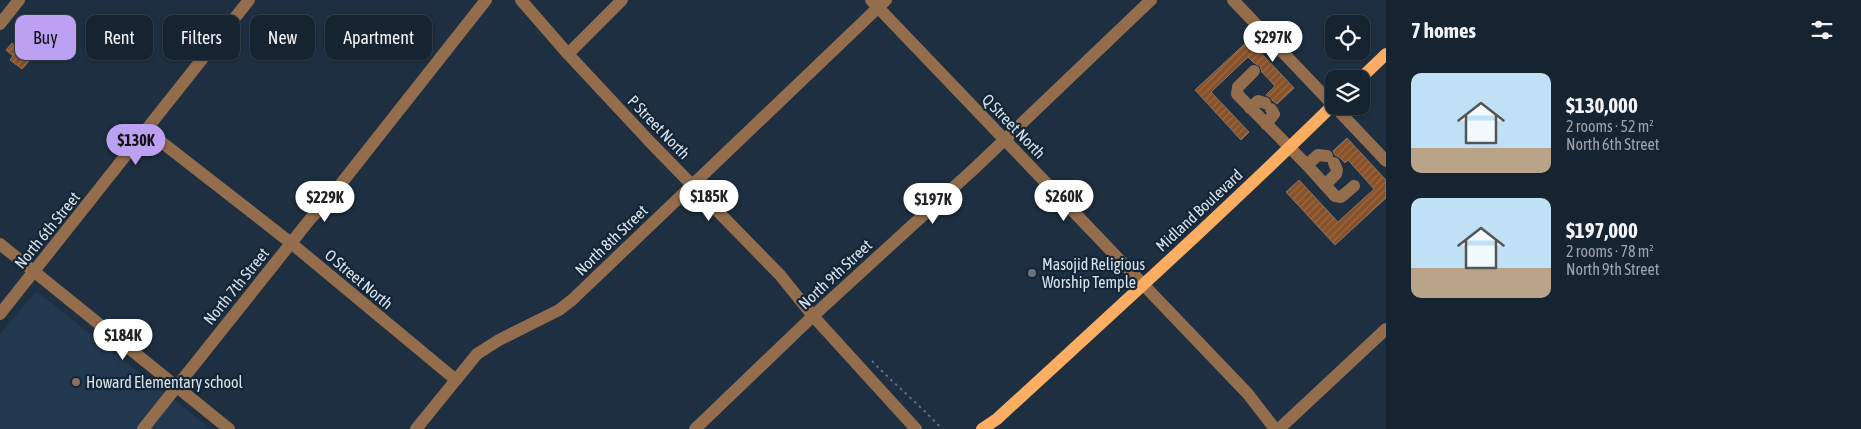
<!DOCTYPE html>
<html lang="en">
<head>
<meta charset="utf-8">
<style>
  body { margin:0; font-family:"Asap Condensed",sans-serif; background:#1f2b38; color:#f1f3f6; height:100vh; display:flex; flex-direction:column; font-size:19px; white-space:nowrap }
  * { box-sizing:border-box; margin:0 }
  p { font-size:16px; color:#9ea4ab }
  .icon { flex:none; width:28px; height:28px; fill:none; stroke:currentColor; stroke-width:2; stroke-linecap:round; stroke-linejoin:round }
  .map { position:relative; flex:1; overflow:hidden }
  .details { display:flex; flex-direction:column; background:#162330; width:475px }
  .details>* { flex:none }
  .guide { position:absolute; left:15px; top:15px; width:475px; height:45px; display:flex; gap:10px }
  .fabs { position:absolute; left:1325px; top:15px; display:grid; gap:10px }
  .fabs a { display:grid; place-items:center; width:45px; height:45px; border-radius:10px; background:#162330; box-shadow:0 1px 4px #0004,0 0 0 1px #35404c; font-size:25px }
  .price { position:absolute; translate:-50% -42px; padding:0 11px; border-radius:18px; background:#fff; color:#222; font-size:16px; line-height:32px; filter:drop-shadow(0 1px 2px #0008) }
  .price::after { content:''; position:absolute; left:50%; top:30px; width:15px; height:11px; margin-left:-8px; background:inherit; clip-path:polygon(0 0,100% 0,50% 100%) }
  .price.active { background:#bca0f2; color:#111 }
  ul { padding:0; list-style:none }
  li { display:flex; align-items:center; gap:15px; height:125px; padding:0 25px }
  li span { display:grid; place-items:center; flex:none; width:140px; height:100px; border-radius:10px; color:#555 }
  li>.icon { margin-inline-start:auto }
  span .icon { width:60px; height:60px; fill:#fffc; stroke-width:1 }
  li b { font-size:21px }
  h2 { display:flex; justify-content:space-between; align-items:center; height:60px; padding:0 25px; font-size:21px }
  .tag { padding:0 18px; border-radius:10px; background:#162330; box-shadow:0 1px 4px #0004,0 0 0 1px #35404c; font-size:18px; line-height:45px }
  .tag.active { background:#bca0f2; color:#111 }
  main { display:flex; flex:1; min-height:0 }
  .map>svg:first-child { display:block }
  .built { fill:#21384e }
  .building { fill:url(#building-hatch); stroke:#8b7363 }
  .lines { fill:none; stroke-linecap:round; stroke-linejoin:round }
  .path { stroke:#60707f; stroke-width:2; stroke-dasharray:2.5 4; stroke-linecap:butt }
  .minor { stroke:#946e4c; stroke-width:12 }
  .major { stroke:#fbad62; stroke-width:12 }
  .worship-dot { fill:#6b7280; stroke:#142535; stroke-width:2 }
  .education-dot { fill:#8d6e63; stroke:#142535; stroke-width:2 }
  .labels { text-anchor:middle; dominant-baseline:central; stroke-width:4.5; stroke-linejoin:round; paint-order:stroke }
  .street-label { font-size:16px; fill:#d8e3ee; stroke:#142535 }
  .poi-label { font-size:16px; fill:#d8e3ee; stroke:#142535; text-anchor:start }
</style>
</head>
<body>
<main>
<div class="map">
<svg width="1386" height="429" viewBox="0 0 1386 429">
  <defs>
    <pattern id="building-hatch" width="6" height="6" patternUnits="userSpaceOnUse" patternTransform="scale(1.25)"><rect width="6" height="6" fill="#885128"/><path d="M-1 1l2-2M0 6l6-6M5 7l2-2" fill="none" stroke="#986a48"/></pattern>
  </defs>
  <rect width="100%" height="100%" fill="#1d2f40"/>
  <!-- built -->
  <polygon class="built" points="36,291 211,429 0,429 0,334"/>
  <!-- building -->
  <g class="building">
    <polygon points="1249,40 1294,88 1277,104 1273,101 1270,97 1266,95 1275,86 1262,72 1260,66 1254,63 1248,57 1211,92 1249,132 1241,140 1195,90"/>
    <polygon points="12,43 19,49 24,43 36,53 22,69 10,60 13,56 6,50"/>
    <polygon points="1347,138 1386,180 1386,198 1335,245 1286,192 1299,180 1338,222 1374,189 1348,160 1345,163 1339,157 1335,155 1333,151"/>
  </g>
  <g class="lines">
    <!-- path -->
    <path class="path" d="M872,361C895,385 920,405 942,429"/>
    <!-- minor -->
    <g class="minor">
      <polyline points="521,0 568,54 651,143 780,275 813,316 916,429"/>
      <polyline points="871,0 1248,394 1275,429"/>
      <polyline points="1233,0 1334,106"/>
      <polyline points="0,24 19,0"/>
      <polyline points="568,54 622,0"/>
      <polyline points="1254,71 1238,87 1237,94 1307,165 1335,196 1341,197 1354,186"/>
      <polyline points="1334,106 1386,161"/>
      <polyline points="1250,108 1258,101 1265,103"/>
      <polyline points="1266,124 1274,114 1271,109"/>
      <polyline points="146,130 291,243 456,380"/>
      <polyline points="1307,165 1318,155 1327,156"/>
      <polyline points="1325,185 1336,174 1337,170 1334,163"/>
      <polyline points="0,244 229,429"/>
      <polyline points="0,314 249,0"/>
      <polyline points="143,429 311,218 325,204 486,0"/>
      <polyline points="416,429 477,354 499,340 559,310 572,300 886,0"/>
      <polyline points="695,429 813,316 976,167 1151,0"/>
      <polyline points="1279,429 1386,329"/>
    </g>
    <!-- major -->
    <g class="major">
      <polyline points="1360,79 1386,54"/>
      <path d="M982,429L997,419C1110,315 1224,212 1334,104"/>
    </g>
  </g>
  <!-- markers -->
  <circle class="worship-dot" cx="1032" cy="273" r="5"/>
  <circle class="education-dot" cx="76" cy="382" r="5"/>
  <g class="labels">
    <!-- street labels -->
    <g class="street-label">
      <text transform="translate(1014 126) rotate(46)">Q Street North</text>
      <text transform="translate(659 127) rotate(46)">P Street North</text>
      <text transform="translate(1199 210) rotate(-43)">Midland Boulevard</text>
      <text transform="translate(47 230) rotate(-51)">North 6th Street</text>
      <text transform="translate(611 240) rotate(-44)">North 8th Street</text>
      <text transform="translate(835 274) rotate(-43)">North 9th Street</text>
      <text transform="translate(359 279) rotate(40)">O Street North</text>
      <text transform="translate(236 286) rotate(-51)">North 7th Street</text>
    </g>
    <!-- poi labels -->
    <g class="poi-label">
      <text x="1042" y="264">Masojid Religious<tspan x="1042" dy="18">Worship Temple</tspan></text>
      <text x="86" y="382">Howard Elementary school</text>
    </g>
  </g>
</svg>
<div class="fabs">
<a><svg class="icon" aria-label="locate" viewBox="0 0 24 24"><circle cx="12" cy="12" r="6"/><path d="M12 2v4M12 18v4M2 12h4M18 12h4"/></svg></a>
<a><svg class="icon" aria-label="layers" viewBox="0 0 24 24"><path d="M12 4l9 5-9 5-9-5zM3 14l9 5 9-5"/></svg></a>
</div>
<b class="price" style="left:1273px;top:63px">$297K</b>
<b class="price active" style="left:136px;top:166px">$130K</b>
<b class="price" style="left:709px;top:222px">$185K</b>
<b class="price" style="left:1064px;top:222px">$260K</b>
<b class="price" style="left:325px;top:223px">$229K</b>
<b class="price" style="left:933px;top:225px">$197K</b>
<b class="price" style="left:123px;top:361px">$184K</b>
<div class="guide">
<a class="tag active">Buy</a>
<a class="tag">Rent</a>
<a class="tag">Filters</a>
<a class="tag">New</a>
<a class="tag">Apartment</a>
</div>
</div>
<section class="details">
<h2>7 homes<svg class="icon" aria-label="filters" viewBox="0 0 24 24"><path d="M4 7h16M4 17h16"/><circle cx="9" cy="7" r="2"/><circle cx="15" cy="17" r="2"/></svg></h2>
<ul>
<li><span style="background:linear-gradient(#bfe0f5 75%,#b9a48a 0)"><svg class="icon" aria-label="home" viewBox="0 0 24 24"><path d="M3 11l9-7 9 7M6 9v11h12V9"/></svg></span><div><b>$130,000</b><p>2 rooms · 52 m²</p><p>North 6th Street</p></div></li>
<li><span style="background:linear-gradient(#bfe0f5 70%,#b9a48a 0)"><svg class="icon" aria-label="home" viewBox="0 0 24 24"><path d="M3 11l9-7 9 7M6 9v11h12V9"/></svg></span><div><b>$197,000</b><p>2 rooms · 78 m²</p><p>North 9th Street</p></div></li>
</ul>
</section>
</main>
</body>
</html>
